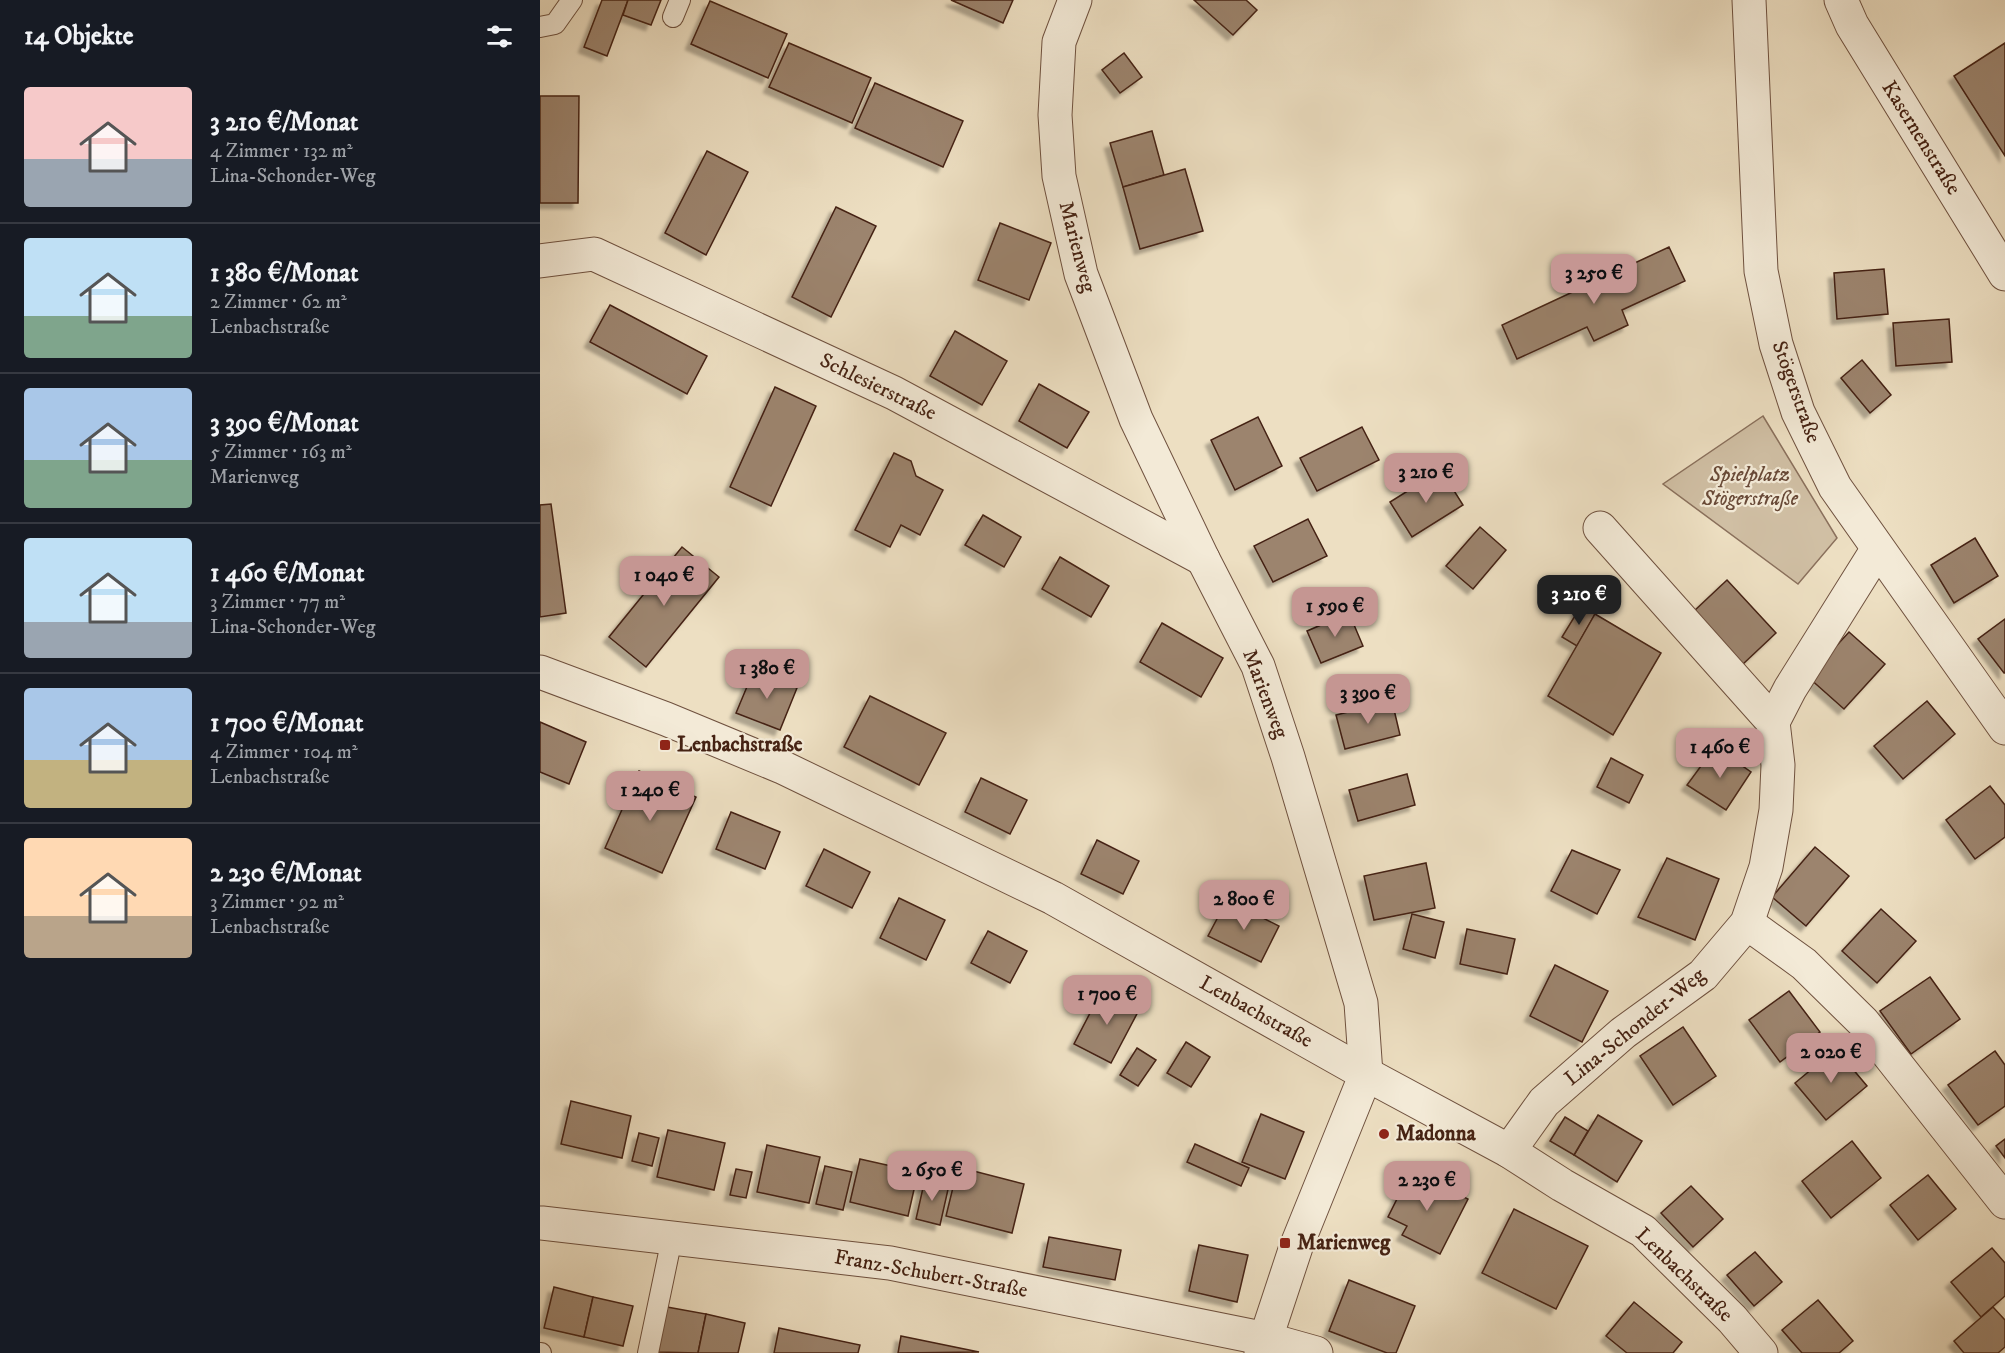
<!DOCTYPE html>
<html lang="de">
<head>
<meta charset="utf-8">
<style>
  body { margin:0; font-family:"IM FELL DW Pica",serif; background:#242831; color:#f1f3f6; height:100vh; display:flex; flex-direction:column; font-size:22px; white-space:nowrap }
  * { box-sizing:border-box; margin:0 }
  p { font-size:20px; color:#9ea1a6 }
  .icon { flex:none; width:33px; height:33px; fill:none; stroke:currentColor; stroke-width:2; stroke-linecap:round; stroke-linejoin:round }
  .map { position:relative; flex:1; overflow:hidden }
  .details { display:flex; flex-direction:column; background:#171b24; width:540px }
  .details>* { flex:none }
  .price { position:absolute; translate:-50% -51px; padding:0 14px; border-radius:12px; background:#c59692; color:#111; font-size:20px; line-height:39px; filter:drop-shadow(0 2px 3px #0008) }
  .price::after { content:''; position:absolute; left:50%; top:36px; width:18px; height:14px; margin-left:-9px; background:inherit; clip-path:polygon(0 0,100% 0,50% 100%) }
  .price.on { background:#222; color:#fff }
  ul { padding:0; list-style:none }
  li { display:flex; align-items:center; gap:18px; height:150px; padding:0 24px }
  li+li { border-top:2px solid #363941 }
  li span { display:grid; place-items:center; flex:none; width:168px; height:120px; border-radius:6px; color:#555 }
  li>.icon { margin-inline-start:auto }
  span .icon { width:72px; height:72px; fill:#fffc; stroke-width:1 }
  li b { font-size:26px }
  h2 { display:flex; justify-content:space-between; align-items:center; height:72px; padding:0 24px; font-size:26px }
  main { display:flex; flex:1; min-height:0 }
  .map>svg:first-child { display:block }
  .green { fill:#d0bfa4; stroke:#8a705c; stroke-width:1.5 }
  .building { fill:#9c846e; stroke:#452213; stroke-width:1.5; filter:url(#shadow) }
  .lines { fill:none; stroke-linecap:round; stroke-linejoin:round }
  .lane-casing { stroke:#6f513f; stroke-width:22 }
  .street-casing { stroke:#6f513f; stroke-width:35 }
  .lane { stroke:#f3ead7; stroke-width:20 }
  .street { stroke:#f3ead7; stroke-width:33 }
  .poi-dot { fill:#8f2418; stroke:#f3ead7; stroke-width:2 }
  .labels { text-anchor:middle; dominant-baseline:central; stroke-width:4.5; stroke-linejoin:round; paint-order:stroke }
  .street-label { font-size:21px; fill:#452213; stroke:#f3ead7 }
  .park-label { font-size:21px; font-style:italic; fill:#684937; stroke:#f3ead7 }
  .poi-label { font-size:21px; font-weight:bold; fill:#452213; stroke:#f3ead7; text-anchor:start }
</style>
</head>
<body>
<main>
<section class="details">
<h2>14 Objekte<svg class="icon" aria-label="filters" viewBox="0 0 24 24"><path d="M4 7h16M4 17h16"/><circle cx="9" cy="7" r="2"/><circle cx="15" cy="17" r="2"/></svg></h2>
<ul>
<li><span style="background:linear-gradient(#f6c9c9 60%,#9aa5b1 0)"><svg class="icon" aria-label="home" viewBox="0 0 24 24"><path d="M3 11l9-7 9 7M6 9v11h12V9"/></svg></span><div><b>3 210 €/Monat</b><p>4 Zimmer · 132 m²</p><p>Lina-Schonder-Weg</p></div></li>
<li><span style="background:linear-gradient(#bfe0f5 65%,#7fa58c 0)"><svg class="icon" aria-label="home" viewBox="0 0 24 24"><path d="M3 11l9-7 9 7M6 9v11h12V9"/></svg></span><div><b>1 380 €/Monat</b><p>2 Zimmer · 62 m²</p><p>Lenbachstraße</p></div></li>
<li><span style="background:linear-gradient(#a9c7e8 60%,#7fa58c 0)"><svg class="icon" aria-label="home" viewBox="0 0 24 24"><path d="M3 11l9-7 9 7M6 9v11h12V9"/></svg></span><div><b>3 390 €/Monat</b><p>5 Zimmer · 163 m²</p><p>Marienweg</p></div></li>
<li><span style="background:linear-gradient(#bfe0f5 70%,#9aa5b1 0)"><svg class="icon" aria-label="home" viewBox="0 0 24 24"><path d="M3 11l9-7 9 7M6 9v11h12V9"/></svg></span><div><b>1 460 €/Monat</b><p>3 Zimmer · 77 m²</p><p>Lina-Schonder-Weg</p></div></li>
<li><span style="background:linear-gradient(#a9c7e8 60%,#c2b280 0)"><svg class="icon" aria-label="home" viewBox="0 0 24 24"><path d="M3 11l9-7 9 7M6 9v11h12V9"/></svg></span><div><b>1 700 €/Monat</b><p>4 Zimmer · 104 m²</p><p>Lenbachstraße</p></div></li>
<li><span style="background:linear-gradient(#ffd9b3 65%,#b9a48a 0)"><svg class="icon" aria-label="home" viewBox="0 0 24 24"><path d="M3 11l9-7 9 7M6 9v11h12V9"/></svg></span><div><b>2 230 €/Monat</b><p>3 Zimmer · 92 m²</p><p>Lenbachstraße</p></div></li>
</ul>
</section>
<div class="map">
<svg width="1465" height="1353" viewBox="0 0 1465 1353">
  <defs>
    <filter id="shadow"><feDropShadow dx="-5.5" dy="5.5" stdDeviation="1.5" flood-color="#0004"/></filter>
  </defs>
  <rect width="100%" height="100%" fill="#eddfc2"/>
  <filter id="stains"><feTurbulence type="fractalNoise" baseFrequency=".00333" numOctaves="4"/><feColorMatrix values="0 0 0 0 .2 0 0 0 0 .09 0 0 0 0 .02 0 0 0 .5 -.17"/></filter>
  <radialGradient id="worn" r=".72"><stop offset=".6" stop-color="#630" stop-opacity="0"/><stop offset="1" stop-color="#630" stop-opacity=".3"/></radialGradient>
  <!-- green -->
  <polygon class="green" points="1223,416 1297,538 1258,584 1123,484"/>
  <!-- building -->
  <g class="building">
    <polygon points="62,0 88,0 67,56 44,47"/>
    <polygon points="88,0 121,0 111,25 83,15"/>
    <polygon points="411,0 473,0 463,23"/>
    <polygon points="654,0 706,0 717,10 693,35"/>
    <polygon points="170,1 247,34 228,78 151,44"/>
    <polygon points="249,43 331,78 312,123 229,87"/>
    <polygon points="1465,43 1465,156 1414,76"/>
    <polygon points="584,53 602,77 580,93 562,70"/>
    <polygon points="335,83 423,121 403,167 315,128"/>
    <polygon points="0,96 39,96 38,203 0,203"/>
    <polygon points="612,131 624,175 583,187 570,143"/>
    <polygon points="167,151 208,172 166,255 125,233"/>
    <polygon points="645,169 663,231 600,249 583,187"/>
    <polygon points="296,207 336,226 291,317 252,297"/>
    <polygon points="460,223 511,243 489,300 438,280"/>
    <polygon points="1129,247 1145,281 1082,310 1088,325 1054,341 1047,327 977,359 962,325"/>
    <polygon points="1344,269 1348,314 1297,319 1294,273"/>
    <polygon points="70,305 167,356 147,394 50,342"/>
    <polygon points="1409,319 1412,362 1356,366 1353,323"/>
    <polygon points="415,331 467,361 442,405 390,376"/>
    <polygon points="1322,360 1351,395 1330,413 1301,378"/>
    <polygon points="499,384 549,412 527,448 479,421"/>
    <polygon points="235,387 276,406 231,506 190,487"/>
    <polygon points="718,417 742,466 695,490 671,440"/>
    <polygon points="822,427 839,460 777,491 760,458"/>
    <polygon points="354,453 371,461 376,476 403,490 380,535 361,525 350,547 315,530"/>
    <polygon points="901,470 923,505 872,537 850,502"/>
    <polygon points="11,504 26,613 0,617 0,505"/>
    <polygon points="443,515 481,537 464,567 425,545"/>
    <polygon points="768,519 787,556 733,582 714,546"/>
    <polygon points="940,527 966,550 933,589 906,566"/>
    <polygon points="1435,538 1458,576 1414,603 1391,565"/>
    <polygon points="142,547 179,577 106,667 69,637"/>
    <polygon points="520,557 569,586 551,617 502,589"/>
    <polygon points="1187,580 1236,633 1202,665 1153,612"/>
    <polygon points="1041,606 1055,614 1037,646 1022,637"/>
    <polygon points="809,613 823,646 781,663 767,631"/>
    <polygon points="1055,614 1121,653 1073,735 1008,696"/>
    <polygon points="1465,619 1465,673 1464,673 1438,639"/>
    <polygon points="622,623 683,658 661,697 600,662"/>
    <polygon points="1309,632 1345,664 1304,709 1268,677"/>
    <polygon points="214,670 257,688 240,730 196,713"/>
    <polygon points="330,696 406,733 379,785 304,747"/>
    <polygon points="852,701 860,735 805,749 796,715"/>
    <polygon points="1387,701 1415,734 1363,779 1334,746"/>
    <polygon points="0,722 46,742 29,784 0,772"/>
    <polygon points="1175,747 1211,772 1186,810 1147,785"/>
    <polygon points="1071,758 1103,775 1089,803 1057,787"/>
    <polygon points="99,771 156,797 122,873 65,848"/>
    <polygon points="867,774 875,805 818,821 809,790"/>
    <polygon points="441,778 487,800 470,834 425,812"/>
    <polygon points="1450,786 1465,805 1465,837 1435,859 1406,820"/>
    <polygon points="191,812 240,832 225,869 176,849"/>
    <polygon points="557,840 599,861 583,894 541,874"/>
    <polygon points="1275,847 1309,876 1266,926 1232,897"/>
    <polygon points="284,849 330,872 312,908 266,886"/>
    <polygon points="1032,850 1080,870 1057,914 1011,891"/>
    <polygon points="1127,858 1179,879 1155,940 1098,917"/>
    <polygon points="886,863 895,908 834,920 824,876"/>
    <polygon points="359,898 405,920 386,960 340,938"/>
    <polygon points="687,900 739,926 721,962 668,936"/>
    <polygon points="1341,909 1376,941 1337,983 1302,951"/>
    <polygon points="872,914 904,922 895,958 863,949"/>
    <polygon points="927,929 975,939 967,974 920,964"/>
    <polygon points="448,931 487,951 470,983 431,963"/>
    <polygon points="1015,965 1068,991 1042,1042 990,1016"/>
    <polygon points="1390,977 1420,1019 1371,1054 1340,1011"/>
    <polygon points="563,988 600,1008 571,1063 534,1044"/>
    <polygon points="1249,991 1280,1032 1240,1062 1209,1020"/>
    <polygon points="1143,1027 1176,1076 1133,1105 1100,1056"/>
    <polygon points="646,1042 670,1057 651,1087 627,1073"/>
    <polygon points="597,1048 616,1060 598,1086 580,1075"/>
    <polygon points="1296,1049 1327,1086 1286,1120 1255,1083"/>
    <polygon points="1455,1051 1465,1065 1465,1106 1438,1125 1408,1085"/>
    <polygon points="31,1101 91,1116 82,1158 21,1144"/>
    <polygon points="721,1114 764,1132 745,1179 702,1162"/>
    <polygon points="1058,1115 1102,1141 1077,1182 1034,1155"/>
    <polygon points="1025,1117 1048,1131 1034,1155 1010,1141"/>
    <polygon points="128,1130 185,1143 174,1190 117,1177"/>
    <polygon points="99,1133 119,1138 112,1166 92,1161"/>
    <polygon points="1465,1139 1465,1158 1456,1146"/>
    <polygon points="1312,1141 1341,1178 1291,1218 1262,1181"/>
    <polygon points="655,1144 709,1168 701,1186 647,1162"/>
    <polygon points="227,1145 280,1157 269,1203 217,1192"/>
    <polygon points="320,1159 378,1172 368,1216 310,1202"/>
    <polygon points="285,1166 312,1172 303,1210 276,1204"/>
    <polygon points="418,1167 484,1184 472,1233 406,1216"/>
    <polygon points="196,1169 212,1172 206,1198 190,1195"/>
    <polygon points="871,1171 928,1199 900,1254 862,1235 867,1226 848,1217"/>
    <polygon points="1388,1175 1416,1209 1378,1240 1350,1205"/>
    <polygon points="385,1179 409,1185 400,1225 376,1219"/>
    <polygon points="1151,1186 1183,1219 1153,1247 1121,1213"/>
    <polygon points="974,1209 1048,1246 1016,1309 942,1273"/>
    <polygon points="509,1237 581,1250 575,1280 503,1267"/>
    <polygon points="659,1245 708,1255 697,1302 649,1291"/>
    <polygon points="1452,1248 1465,1263 1465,1296 1441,1317 1411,1282"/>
    <polygon points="1215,1252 1242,1282 1214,1306 1187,1275"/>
    <polygon points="809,1280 875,1306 856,1353 847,1353 789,1331"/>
    <polygon points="14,1287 53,1297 44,1337 4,1328"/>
    <polygon points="53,1297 93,1306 83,1346 44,1337"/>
    <polygon points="1278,1300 1313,1341 1299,1353 1262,1353 1242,1330"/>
    <polygon points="1094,1302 1142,1342 1133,1353 1087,1353 1066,1336"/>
    <polygon points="127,1307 166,1314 158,1353 118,1352"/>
    <polygon points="1453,1307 1465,1320 1465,1347 1458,1353 1424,1353 1414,1341"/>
    <polygon points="166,1314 205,1323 198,1353 158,1353"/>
    <polygon points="239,1328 320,1345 318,1353 234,1353"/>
    <polygon points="361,1336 439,1352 358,1353"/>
  </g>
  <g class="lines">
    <!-- lane casing -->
    <g class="lane-casing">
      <g id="lane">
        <polyline points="133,17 140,0"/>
        <polyline points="0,27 15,24 32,0"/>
        <polyline points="0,1353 1,1353"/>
        <polyline points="108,1353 132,1238"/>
      </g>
    </g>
    <!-- street casing -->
    <g class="street-casing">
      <g id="street">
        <polyline points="535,0 519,42 515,115 519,176 541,274 596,419 663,559 718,666 748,757 821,1003 826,1074 756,1247 721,1353"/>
        <polyline points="1209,0 1221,271 1236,344 1258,412 1295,487 1465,728"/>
        <polyline points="1301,0 1312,25 1465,274"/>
        <polyline points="0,261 54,254 354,393 663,559"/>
        <polyline points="1060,528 1233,722"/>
        <polyline points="0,672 126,719 242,767 513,898 826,1074 969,1151 1022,1185 1103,1231 1192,1319 1221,1353"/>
        <polyline points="1207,923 1264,964 1323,1022 1465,1202"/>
        <polyline points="969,1151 1004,1102 1083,1033 1163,975 1207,923 1226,867 1236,810 1238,765 1233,722 1250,689 1337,550"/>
        <polyline points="2,1223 350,1263 726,1339 776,1353"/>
      </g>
    </g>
    <!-- lane -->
    <use href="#lane" class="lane"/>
    <!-- street -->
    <use href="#street" class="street"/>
  </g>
  <!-- markers -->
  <g class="poi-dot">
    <rect x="119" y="739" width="12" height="12" rx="3"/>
    <circle cx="844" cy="1134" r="6"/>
    <rect x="739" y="1237" width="12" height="12" rx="3"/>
  </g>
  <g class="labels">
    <!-- street labels -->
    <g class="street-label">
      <text transform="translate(1381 138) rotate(58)">Kasernenstraße</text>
      <text transform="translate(537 247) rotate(75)">Marienweg</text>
      <text transform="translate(338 387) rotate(26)">Schlesierstraße</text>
      <text transform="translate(1256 392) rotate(70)">Stögerstraße</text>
      <text transform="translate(725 694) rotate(69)">Marienweg</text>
      <text transform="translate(716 1012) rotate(29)">Lenbachstraße</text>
      <text transform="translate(1095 1027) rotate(-39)">Lina-Schonder-Weg</text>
      <text transform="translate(391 1274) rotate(10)">Franz-Schubert-Straße</text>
      <text transform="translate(1144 1275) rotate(44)">Lenbachstraße</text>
    </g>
    <!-- park labels -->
    <g class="park-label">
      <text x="1210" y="475">Spielplatz<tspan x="1210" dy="24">Stögerstraße</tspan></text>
    </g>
    <!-- poi labels -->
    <g class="poi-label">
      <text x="137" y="745">Lenbachstraße</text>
      <text x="856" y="1134">Madonna</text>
      <text x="757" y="1243">Marienweg</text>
    </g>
  </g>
  <rect width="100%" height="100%" filter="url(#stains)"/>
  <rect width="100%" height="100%" fill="url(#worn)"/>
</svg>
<b class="price" style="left:1054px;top:305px">3 250 €</b>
<b class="price" style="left:886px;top:504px">3 210 €</b>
<b class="price" style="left:124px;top:607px">1 040 €</b>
<b class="price on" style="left:1039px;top:626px">3 210 €</b>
<b class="price" style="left:795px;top:638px">1 590 €</b>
<b class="price" style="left:227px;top:700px">1 380 €</b>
<b class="price" style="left:828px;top:725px">3 390 €</b>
<b class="price" style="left:1180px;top:779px">1 460 €</b>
<b class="price" style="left:110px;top:822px">1 240 €</b>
<b class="price" style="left:704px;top:931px">2 800 €</b>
<b class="price" style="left:567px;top:1026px">1 700 €</b>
<b class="price" style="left:1291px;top:1084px">2 020 €</b>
<b class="price" style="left:392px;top:1202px">2 650 €</b>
<b class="price" style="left:887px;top:1212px">2 230 €</b>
</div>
</main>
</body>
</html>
